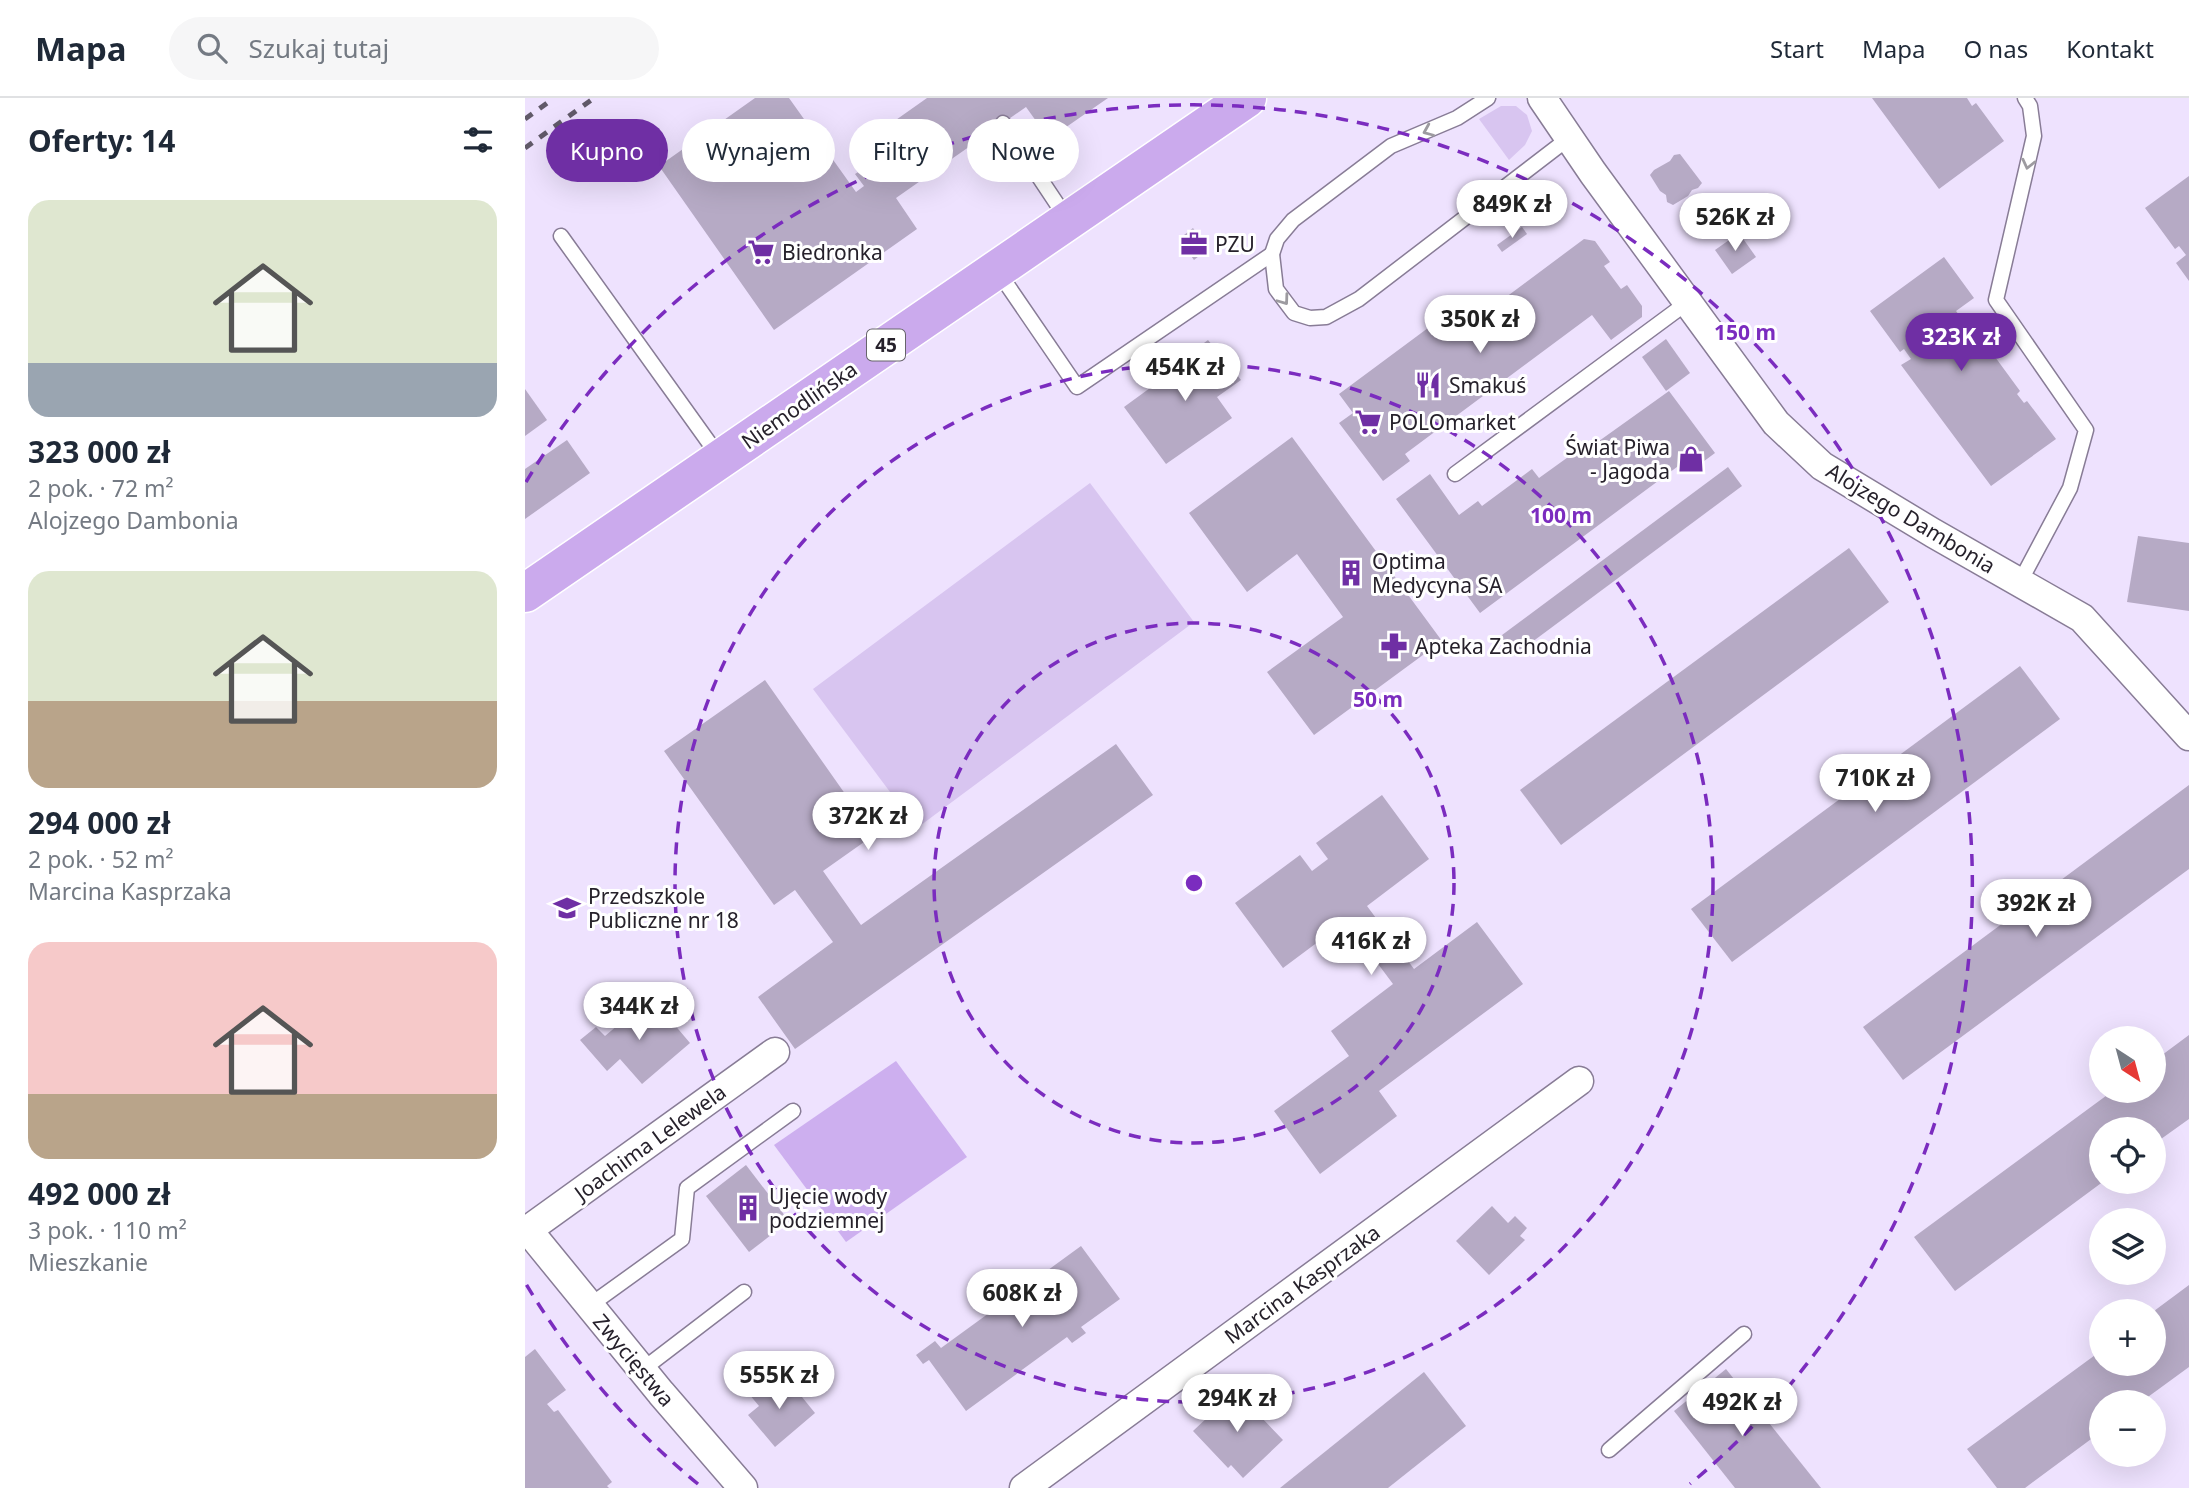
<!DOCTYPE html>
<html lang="pl">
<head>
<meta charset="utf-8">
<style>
  body { margin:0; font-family:"Noto Sans",sans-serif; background:#f6f6f7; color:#1f2937; height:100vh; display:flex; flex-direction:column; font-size:26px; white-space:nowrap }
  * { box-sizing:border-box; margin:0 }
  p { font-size:23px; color:#747a83 }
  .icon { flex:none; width:38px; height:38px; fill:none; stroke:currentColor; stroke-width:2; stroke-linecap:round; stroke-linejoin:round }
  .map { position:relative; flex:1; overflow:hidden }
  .sheet { display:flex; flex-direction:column; background:#fff; width:525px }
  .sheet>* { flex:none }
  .top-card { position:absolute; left:21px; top:21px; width:665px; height:63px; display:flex; gap:14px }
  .needle { width:46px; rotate:144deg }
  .controls { position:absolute; left:1564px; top:928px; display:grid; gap:14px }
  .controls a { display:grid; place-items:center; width:77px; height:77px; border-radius:50%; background:#fff; box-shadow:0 7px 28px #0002; font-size:35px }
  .price { position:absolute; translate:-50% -60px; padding:0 16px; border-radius:24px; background:#fff; color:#222; font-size:23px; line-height:46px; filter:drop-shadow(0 2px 4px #0008) }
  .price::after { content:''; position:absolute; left:50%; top:42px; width:21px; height:16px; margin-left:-10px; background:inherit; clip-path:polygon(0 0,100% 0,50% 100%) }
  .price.selected { background:#6f2fa4; color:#fff }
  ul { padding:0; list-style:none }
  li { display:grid; align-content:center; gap:14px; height:371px; padding:0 28px }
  li span { display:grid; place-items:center; height:217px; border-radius:21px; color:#555 }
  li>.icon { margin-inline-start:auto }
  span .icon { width:126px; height:126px; fill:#fffc; stroke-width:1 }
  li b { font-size:30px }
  h2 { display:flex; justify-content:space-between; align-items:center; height:84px; padding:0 28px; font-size:30px }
  .pill { padding:0 24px; border-radius:32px; background:#fff; box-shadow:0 7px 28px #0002; font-size:24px; line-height:63px }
  .pill.selected { background:#6f2fa4; color:#fff }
  header { display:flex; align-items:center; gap:42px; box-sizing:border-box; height:98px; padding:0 35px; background:#fff; border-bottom:2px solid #e0e1e3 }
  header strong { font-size:33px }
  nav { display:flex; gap:38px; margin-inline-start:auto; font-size:24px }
  .search { width:490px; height:63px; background:#f6f6f7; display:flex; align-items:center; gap:18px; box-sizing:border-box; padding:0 24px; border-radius:38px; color:#747a83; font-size:26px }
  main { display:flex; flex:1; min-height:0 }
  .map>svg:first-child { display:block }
  .green { fill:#d8c5f0 }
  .water { fill:#cdafef }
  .building { fill:#b6aac5 }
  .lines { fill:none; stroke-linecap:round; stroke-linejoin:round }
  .lane-casing { stroke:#887c96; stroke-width:17 }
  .street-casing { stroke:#887c96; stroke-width:31 }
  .primary-casing { stroke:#fff; stroke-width:41 }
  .lane { stroke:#fff; stroke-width:14 }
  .street { stroke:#fff; stroke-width:28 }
  .primary { stroke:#cbaaed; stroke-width:38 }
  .rail { stroke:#615a69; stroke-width:5; stroke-dasharray:9 9; stroke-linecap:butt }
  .oneway { stroke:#9d9ba0 }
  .ring { fill:none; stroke:#7b2cbf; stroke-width:3.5; stroke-dasharray:12 9 }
  .labels { text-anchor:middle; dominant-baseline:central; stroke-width:6; stroke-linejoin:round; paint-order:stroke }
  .shield { fill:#fff; stroke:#67646b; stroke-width:2 }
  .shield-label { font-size:19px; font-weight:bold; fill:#26212b }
  .poi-label { font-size:21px; fill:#26212b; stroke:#fff; text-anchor:start }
  .street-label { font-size:21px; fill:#26212b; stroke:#fff }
  .centre { fill:#7b2cbf; stroke:#fff; stroke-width:3.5 }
  .ring-label { font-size:21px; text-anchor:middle; font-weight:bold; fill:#7b2cbf; stroke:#fff; stroke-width:6; stroke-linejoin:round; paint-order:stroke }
</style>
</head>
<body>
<header>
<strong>Mapa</strong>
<div class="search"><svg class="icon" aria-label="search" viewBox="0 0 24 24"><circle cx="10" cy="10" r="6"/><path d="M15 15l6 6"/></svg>Szukaj tutaj</div>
<nav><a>Start</a><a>Mapa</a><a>O nas</a><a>Kontakt</a></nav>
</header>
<main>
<section class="sheet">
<h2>Oferty: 14<svg class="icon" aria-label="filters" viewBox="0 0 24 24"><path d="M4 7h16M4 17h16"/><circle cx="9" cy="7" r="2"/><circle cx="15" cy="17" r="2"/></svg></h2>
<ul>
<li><span style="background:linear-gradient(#dfe7d0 75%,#9aa5b1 0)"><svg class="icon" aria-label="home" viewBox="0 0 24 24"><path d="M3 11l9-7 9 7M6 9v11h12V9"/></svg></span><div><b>323 000 zł</b><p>2 pok. · 72 m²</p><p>Alojzego Dambonia</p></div></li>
<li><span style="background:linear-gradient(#dfe7d0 60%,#b9a48a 0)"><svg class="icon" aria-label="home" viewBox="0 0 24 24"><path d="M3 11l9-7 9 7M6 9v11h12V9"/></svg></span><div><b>294 000 zł</b><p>2 pok. · 52 m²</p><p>Marcina Kasprzaka</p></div></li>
<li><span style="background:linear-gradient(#f6c9c9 70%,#b9a48a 0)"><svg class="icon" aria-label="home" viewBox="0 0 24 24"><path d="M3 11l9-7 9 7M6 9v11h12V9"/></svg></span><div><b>492 000 zł</b><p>3 pok. · 110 m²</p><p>Mieszkanie</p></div></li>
</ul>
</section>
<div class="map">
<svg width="1664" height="1390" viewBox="0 0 1664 1390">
  <rect width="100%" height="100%" fill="#eee2fe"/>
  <!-- green -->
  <g class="green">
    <polygon points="976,8 991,8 1002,17 1007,33 1000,47 984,62 954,21"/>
    <polygon points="565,385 669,524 392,730 288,591"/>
  </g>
  <!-- water -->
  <polygon class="water" points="371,963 442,1059 321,1144 249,1047"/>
  <!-- building -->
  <g class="building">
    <polygon points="230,0 264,0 331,94 339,88 330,76 347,65 334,48 402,0 583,0 524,41 501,9 371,100 392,131 249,232 134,68"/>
    <polygon points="1347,0 1442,0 1447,8 1451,5 1479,43 1414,91"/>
    <polygon points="1155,56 1177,85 1173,90 1167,92 1163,98 1148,107 1142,104 1141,97 1135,93 1125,77 1129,72 1145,63 1149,57"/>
    <polygon points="1664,78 1664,183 1651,165 1661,157 1654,148 1650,151 1620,110"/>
    <polygon points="997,129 1002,136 977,154 972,147"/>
    <polygon points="668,130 683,151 669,162 654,141"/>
    <polygon points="1214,135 1231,159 1207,176 1190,152"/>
    <polygon points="1059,141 1070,143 1085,164 1079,168 1096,191 1102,187 1117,208 1117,219 1086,242 1067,217 880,356 885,363 858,383 814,325 828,315 814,296 903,230 910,240 960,203 965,211"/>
    <polygon points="1419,159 1449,200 1431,213 1438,222 1441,220 1443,222 1495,293 1492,296 1499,305 1502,303 1531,341 1466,388 1376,267 1386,261 1379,251 1375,254 1345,213"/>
    <polygon points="1141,241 1165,275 1141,293 1117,259"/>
    <polygon points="683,242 716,282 692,299 707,320 641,366 599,309 636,282 633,279"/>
    <polygon points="0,291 22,322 0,338"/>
    <polygon points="1144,293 1190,355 1163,375 1156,366 955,515 871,401 905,376 934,417 953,403 957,408 1007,371 1014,380 1064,344 1067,348"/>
    <polygon points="767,339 917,543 789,637 742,574 818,519 772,456 722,494 664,415"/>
    <polygon points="42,342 65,375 0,421 0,371"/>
    <polygon points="1203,369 1217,388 987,559 973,540"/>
    <polygon points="1613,438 1664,445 1664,513 1602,504"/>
    <polygon points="1324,450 1364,504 1036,747 995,692"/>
    <polygon points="1495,568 1535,621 1207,864 1166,811"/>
    <polygon points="240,582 349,737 298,773 336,827 591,646 628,697 270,951 233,899 308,844 270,792 249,807 139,653"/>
    <polygon points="1664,687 1664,771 1378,982 1338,929"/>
    <polygon points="857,697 904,761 842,808 889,871 952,824 998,886 854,993 872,1018 795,1076 749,1013 824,958 806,933 868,886 821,823 758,870 710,805 775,757 787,773 803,761 791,745"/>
    <polygon points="126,899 165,945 117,986 95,961 82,973 55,942 71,929 80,938"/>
    <polygon points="1664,937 1664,1021 1629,1046 1629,1031 1577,1031 1577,1083 1579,1083 1430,1193 1389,1139 1589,992 1629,992 1629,963"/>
    <polygon points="221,1067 264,1123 224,1154 181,1098"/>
    <polygon points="967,1108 983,1125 990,1118 1002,1130 995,1138 1000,1142 964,1177 931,1143"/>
    <polygon points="556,1148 595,1201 556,1229 561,1235 547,1245 542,1239 441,1313 404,1262 398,1266 391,1257 410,1243 416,1250"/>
    <polygon points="1664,1187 1664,1269 1616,1304 1577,1304 1577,1333 1500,1390 1472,1390 1442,1351 1577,1252 1577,1265 1629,1265 1629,1213"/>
    <polygon points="10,1251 41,1292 22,1306 29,1314 33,1312 87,1384 82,1388 84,1390 0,1390 0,1259"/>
    <polygon points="1201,1271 1296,1390 1210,1390 1149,1313"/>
    <polygon points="899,1274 941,1328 863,1390 755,1390"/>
    <polygon points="244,1281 253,1293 264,1283 290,1315 250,1349 223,1317 234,1308 224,1296"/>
    <polygon points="711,1293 758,1342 718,1380 706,1367 703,1370 668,1333 685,1317 676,1308 686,1298 695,1308"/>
  </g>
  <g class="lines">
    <!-- lane casing -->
    <g class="lane-casing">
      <g id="lane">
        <polyline points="963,0 932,20 866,48 768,122 752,141 747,156 751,191 769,215 785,220 801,219 834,201 1044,40"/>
        <polyline points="478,25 542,121"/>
        <polyline points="36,138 195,360"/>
        <polyline points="472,172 552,289 747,156"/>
        <polyline points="930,376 1163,204"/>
        <polyline points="1495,484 1545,390 1561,332 1471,202 1509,38 1505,8 1500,0"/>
        <polyline points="64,1208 157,1141 162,1090 268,1013"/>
        <polyline points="117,1272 219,1194"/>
        <polyline points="1084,1352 1219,1236"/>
      </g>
    </g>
    <!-- street casing -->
    <g class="street-casing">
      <g id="street">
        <polyline points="1017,0 1068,75 1251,325 1297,368 1408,435 1557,520 1664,638"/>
        <polyline points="3,1132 136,1295 218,1390"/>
        <polyline points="0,1134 250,954"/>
        <polyline points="499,1390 1054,983"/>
      </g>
    </g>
    <!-- primary casing -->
    <g class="primary-casing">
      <polyline id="primary" points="0,495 722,0"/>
    </g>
    <!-- lane -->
    <use href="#lane" class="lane"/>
    <!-- street -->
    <use href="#street" class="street"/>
    <!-- primary -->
    <use href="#primary" class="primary"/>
    <!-- rail -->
    <g class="rail">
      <polyline points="0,21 29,0"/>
      <polyline points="0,50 69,0"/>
    </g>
  </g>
  <!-- one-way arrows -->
  <defs><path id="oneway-chevron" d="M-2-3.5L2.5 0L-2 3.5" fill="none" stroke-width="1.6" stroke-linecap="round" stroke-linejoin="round" transform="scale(1.75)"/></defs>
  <g class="oneway">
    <use href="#oneway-chevron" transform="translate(903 33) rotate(157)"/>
    <use href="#oneway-chevron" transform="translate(1503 66) rotate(103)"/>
    <use href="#oneway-chevron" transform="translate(759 202) rotate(54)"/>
  </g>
  <!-- distance rings -->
  <g class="ring">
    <circle cx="669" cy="785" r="260"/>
    <circle cx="669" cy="785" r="519"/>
    <path d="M173 1386A779 779 0 0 1 1 1186M1 384A779 779 0 1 1 1165 1386"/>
  </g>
  <!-- icons -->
  <defs>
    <g id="office-bare" transform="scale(2.1)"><path d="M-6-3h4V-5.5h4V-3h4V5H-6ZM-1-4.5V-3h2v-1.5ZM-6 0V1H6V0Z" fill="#6f2fa4" stroke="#fff" stroke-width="2.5" paint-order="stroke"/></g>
    <g id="supermarket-bare" transform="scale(2.1)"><path d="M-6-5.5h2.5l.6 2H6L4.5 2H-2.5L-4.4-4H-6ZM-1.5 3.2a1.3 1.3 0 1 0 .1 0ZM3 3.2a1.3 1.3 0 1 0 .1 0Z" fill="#6f2fa4" stroke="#fff" stroke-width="2.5" paint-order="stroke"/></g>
    <g id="restaurant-bare" transform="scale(2.1)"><path d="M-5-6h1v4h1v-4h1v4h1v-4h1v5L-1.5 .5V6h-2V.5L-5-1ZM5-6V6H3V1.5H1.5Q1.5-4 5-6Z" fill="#6f2fa4" stroke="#fff" stroke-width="2.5" paint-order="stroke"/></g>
    <g id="shop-bare" transform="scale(2.1)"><path d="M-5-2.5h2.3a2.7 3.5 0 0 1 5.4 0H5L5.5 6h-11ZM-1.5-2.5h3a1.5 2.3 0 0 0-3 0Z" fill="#6f2fa4" stroke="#fff" stroke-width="2.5" paint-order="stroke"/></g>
    <g id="building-bare" transform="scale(2.1)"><path d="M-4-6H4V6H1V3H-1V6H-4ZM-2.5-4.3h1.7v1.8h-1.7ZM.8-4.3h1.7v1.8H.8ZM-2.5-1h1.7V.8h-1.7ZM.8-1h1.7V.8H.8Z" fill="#6f2fa4" stroke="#fff" stroke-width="2.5" paint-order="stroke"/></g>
    <g id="pharmacy-bare" transform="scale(2.1)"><path d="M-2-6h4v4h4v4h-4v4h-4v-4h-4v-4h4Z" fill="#6f2fa4" stroke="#fff" stroke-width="2.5" paint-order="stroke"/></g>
    <g id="school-bare" transform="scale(2.1)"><path d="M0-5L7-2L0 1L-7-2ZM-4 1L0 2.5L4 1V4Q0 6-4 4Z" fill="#6f2fa4" stroke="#fff" stroke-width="2.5" paint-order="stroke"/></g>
  </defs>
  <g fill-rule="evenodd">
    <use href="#office-bare" x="669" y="146"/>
    <use href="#supermarket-bare" x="236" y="154"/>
    <use href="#restaurant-bare" x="903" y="287"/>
    <use href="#supermarket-bare" x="843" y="324"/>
    <use href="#shop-bare" x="1166" y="361"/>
    <use href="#building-bare" x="826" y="475"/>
    <use href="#pharmacy-bare" x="869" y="548"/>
    <use href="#school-bare" x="42" y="810"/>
    <use href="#building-bare" x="223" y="1110"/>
  </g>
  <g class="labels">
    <!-- shield labels -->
    <rect class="shield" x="342" y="231.5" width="38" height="31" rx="5"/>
    <g class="shield-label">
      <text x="361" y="247">45</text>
    </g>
    <!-- poi labels -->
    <g class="poi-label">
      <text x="690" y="146">PZU</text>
      <text x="257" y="154">Biedronka</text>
      <text x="924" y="287">Smakuś</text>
      <text x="864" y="324">POLOmarket</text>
      <text x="1145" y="349" text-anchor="end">Świat Piwa<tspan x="1145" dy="24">- Jagoda</tspan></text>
      <text x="847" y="463">Optima<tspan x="847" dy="24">Medycyna SA</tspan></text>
      <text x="890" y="548">Apteka Zachodnia</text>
      <text x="63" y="798">Przedszkole<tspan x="63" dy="24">Publiczne nr 18</tspan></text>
      <text x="244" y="1098">Ujęcie wody<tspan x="244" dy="24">podziemnej</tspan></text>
    </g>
    <!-- street labels -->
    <g class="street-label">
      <text transform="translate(274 307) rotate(-35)">Niemodlińska</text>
      <text transform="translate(1386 420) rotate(31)">Alojzego Dambonia</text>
      <text transform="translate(125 1044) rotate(-36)">Joachima Lelewela</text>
      <text transform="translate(777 1186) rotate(-36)">Marcina Kasprzaka</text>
      <text transform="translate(109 1262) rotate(50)">Zwycięstwa</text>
    </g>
  </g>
  <circle cx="669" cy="785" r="10" class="centre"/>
  <g class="ring-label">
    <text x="1220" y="242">150 m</text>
    <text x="1036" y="425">100 m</text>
    <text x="853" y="609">50 m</text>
  </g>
</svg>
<div class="controls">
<a><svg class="needle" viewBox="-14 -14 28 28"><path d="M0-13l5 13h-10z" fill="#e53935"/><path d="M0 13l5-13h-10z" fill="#747a83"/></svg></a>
<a><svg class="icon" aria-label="locate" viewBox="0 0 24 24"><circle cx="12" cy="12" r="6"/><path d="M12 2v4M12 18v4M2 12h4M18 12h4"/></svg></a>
<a><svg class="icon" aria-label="layers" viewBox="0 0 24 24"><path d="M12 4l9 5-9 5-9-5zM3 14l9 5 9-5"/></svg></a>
<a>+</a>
<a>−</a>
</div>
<b class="price" style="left:987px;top:142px">849K zł</b>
<b class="price" style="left:1210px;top:155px">526K zł</b>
<b class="price" style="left:955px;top:257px">350K zł</b>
<b class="price selected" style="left:1436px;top:275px">323K zł</b>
<b class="price" style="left:660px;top:305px">454K zł</b>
<b class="price" style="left:1350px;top:716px">710K zł</b>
<b class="price" style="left:343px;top:754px">372K zł</b>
<b class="price" style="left:1511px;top:841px">392K zł</b>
<b class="price" style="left:846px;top:879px">416K zł</b>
<b class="price" style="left:114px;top:944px">344K zł</b>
<b class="price" style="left:497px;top:1231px">608K zł</b>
<b class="price" style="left:254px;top:1313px">555K zł</b>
<b class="price" style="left:712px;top:1336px">294K zł</b>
<b class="price" style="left:1217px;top:1340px">492K zł</b>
<div class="top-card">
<a class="pill selected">Kupno</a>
<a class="pill">Wynajem</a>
<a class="pill">Filtry</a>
<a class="pill">Nowe</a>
</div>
</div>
</main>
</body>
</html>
